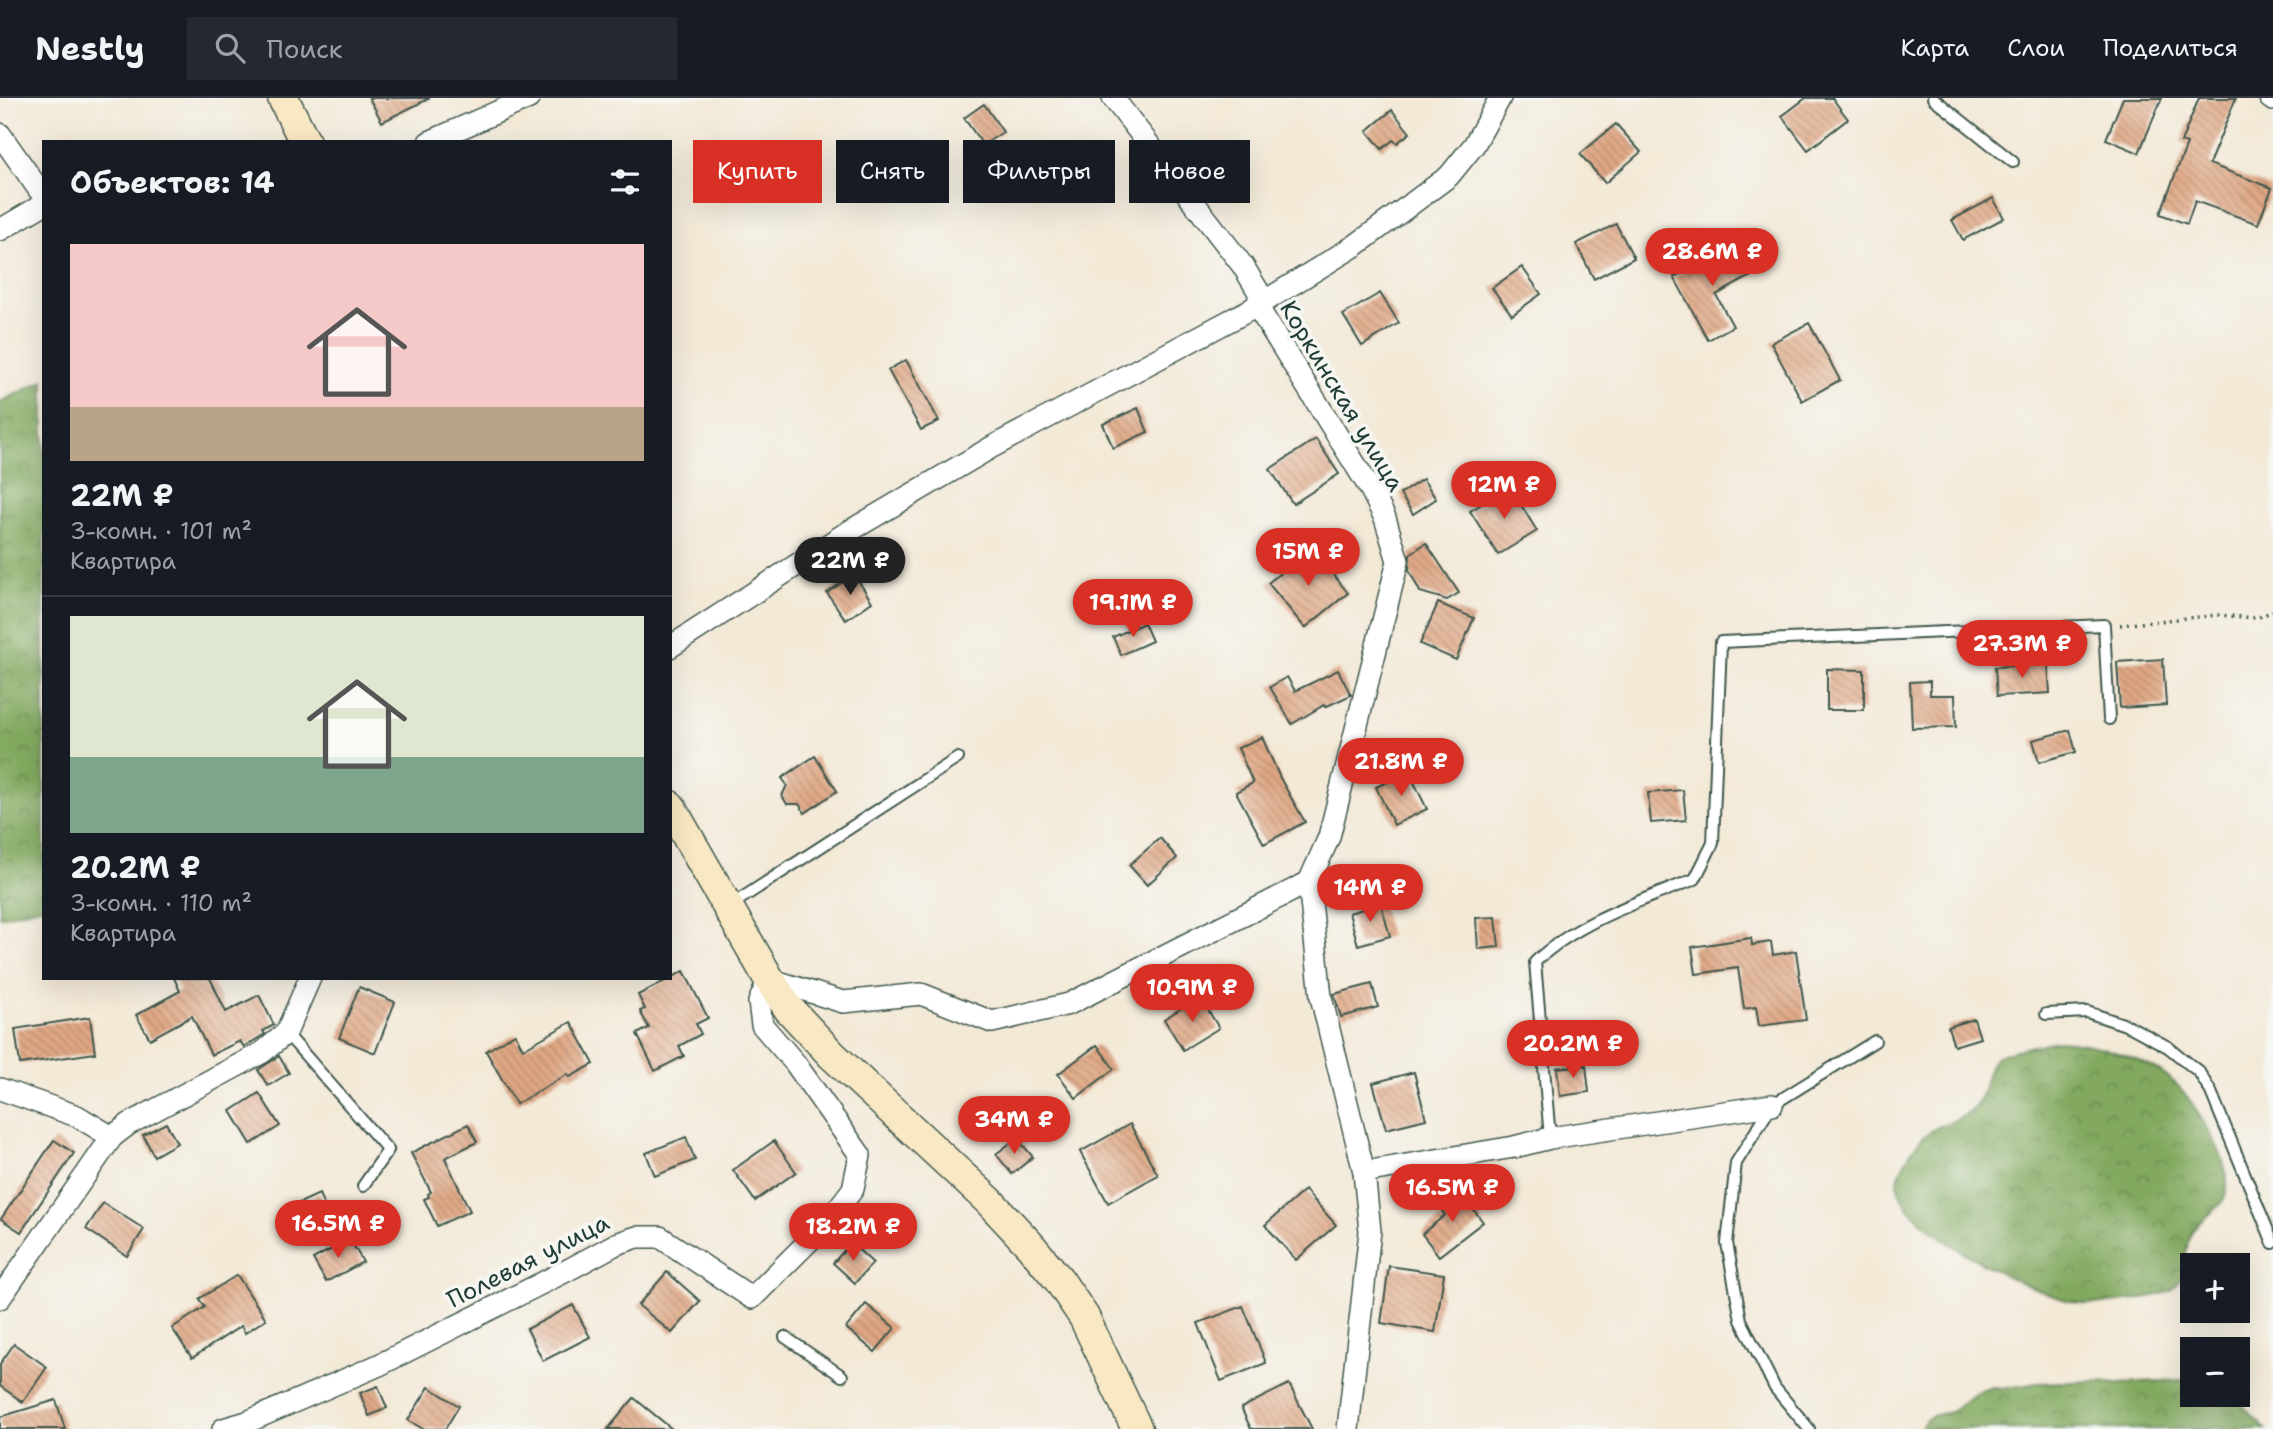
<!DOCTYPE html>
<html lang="ru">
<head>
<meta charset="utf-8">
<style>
  body { margin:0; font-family:"Shantell Sans",sans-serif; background:#242831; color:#f1f3f6; height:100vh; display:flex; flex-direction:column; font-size:26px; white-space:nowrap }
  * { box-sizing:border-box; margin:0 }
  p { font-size:23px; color:#9ea1a6 }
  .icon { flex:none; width:38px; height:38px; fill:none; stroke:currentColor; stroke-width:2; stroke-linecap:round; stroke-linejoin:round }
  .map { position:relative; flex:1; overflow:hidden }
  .side { position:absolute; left:42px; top:42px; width:630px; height:840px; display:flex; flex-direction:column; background:#171b24; border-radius:0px; box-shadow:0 7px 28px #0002 }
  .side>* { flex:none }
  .guide { position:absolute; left:693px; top:42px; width:665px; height:63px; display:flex; gap:14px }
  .controls { position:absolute; left:2180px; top:1155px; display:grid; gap:14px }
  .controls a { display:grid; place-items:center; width:70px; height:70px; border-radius:0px; background:#171b24; box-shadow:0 7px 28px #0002; font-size:35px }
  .price { position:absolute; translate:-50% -60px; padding:0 16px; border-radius:24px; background:#d93025; color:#fff; font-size:23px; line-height:46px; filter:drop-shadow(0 2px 4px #0008) }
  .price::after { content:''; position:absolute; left:50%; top:42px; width:21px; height:16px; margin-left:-10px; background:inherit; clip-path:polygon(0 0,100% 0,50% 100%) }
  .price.on { background:#222; color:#fff }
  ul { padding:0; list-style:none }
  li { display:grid; align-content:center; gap:14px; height:371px; padding:0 28px }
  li+li { border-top:2px solid #363941 }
  li span { display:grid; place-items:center; height:217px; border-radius:0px; color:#555 }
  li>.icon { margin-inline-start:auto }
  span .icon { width:126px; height:126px; fill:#fffc; stroke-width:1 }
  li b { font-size:30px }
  h2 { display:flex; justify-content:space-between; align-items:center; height:84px; padding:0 28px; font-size:30px }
  .chip { padding:0 24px; border-radius:0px; background:#171b24; box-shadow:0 7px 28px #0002; font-size:24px; line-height:63px }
  .chip.on { background:#d93025; color:#fff }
  header { display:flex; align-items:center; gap:42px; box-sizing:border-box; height:98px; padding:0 35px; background:#171b24; border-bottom:2px solid #363941 }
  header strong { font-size:33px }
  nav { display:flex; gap:38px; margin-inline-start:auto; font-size:24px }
  .search { width:490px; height:63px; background:#242831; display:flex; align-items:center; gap:18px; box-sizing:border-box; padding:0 24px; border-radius:0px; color:#9ea1a6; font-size:26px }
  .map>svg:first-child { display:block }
  .forest { fill:url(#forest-crowns); stroke:#50734a; stroke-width:2 }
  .building { fill:url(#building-back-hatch) }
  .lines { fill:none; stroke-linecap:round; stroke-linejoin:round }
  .lane-casing { stroke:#3f574c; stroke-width:14 }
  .street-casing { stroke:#3f574c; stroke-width:24 }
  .secondary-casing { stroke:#3f574c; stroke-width:33 }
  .path { stroke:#3f574c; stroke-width:3.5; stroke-dasharray:2 5; stroke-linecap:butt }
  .lane { stroke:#fff; stroke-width:10 }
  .street { stroke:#fff; stroke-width:21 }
  .secondary { stroke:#f8e8c3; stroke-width:30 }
  .labels { text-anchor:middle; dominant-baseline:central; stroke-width:7; stroke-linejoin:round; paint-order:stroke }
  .street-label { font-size:24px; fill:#1f3d34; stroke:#f6f6f2 }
</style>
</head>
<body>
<header>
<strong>Nestly</strong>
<div class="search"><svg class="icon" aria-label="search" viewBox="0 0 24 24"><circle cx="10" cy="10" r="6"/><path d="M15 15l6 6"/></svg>Поиск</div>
<nav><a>Карта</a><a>Слои</a><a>Поделиться</a></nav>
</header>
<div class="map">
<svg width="2273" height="1331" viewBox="0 0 2273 1331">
  <defs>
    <pattern id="forest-crowns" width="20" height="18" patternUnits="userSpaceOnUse" patternTransform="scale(1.75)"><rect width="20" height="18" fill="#82a95f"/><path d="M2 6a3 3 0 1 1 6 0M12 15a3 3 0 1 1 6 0" fill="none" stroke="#6a8b4f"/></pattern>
    <pattern id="building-back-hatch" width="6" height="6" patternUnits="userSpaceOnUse" patternTransform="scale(1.75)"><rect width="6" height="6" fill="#e0a784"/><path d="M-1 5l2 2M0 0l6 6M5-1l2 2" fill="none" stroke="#b5896d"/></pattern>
  </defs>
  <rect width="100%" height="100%" fill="#f6f6f2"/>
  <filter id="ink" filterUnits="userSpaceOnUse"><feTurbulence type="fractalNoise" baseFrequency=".0143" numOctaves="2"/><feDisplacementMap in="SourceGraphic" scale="14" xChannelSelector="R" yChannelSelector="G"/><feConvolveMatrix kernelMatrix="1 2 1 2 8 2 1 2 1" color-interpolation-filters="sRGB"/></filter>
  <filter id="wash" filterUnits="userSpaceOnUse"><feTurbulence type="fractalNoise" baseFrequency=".00686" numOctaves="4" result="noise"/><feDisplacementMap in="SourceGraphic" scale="28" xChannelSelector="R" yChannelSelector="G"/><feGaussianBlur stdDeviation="1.57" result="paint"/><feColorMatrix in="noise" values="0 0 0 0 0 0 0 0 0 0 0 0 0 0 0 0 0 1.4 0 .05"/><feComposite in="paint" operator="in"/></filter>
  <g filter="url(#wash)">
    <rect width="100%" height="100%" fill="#f3e9d7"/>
    <!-- forest -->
    <g class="forest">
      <polygon points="44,282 44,808 0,819 0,304"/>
      <path d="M2059,943C2098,945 2153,962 2180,990C2191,1002 2198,1016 2207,1030C2217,1046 2228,1069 2227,1089C2225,1115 2197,1118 2190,1138C2181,1160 2192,1191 2158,1197C2132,1202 2107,1208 2080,1205C2040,1200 1895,1130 1898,1084C1899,1068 1919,1040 1932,1032C1945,1024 1964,1022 1974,1010C1984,1000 1984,983 1989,971C1990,967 1994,961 1998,958C2004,954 2049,944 2059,943Z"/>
      <path d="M2182,1282L2193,1285V1297C2202,1297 2212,1296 2221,1297C2239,1299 2254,1320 2266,1331H1920L1926,1322L1935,1317L1951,1314L1975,1295L1992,1289L2007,1290L2038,1285L2101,1283L2116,1285Z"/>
    </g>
    <g id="blocks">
      <!-- building -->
      <g class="building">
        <polygon points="369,0 430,0 382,24"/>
        <polygon points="1806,0 1832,0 1848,21 1808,52 1782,18"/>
        <polygon points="2123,0 2162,0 2139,55 2106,41"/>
        <polygon points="2199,0 2236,0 2209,66 2272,90 2258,126 2195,103 2187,126 2160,116 2187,46 2181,44"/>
        <polygon points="984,6 1003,34 983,47 964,20"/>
        <polygon points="1392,12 1410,35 1397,45 1393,42 1382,51 1367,33"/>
        <polygon points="1616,26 1641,54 1605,85 1580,56"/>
        <polygon points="1993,100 2004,120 1963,142 1952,122"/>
        <polygon points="1616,126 1634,160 1594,181 1576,146"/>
        <polygon points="1734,146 1751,178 1716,197 1733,228 1708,242 1674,179"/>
        <polygon points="1522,169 1541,196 1512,217 1492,190"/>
        <polygon points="1380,195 1399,225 1362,248 1343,217"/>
        <polygon points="1809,225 1840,282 1802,303 1771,245"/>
        <polygon points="906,262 939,323 921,332 888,272"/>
        <polygon points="1138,310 1148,334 1113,350 1103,326"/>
        <polygon points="1316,341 1339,376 1293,406 1270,371"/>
        <polygon points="1423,381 1436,401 1413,416 1400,396"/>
        <polygon points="1510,389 1537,433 1498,457 1470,413"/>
        <polygon points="1426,445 1459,495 1447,502 1420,494 1409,472 1410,456"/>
        <polygon points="1312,450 1348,495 1305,530 1268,485"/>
        <polygon points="854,476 872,504 846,522 827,495"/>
        <polygon points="1438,505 1474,520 1456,562 1420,546"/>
        <polygon points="1144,525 1152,543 1121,557 1113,539"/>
        <polygon points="2163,561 2166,607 2120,610 2117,564"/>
        <polygon points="2048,566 2050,595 1997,598 1995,569"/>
        <polygon points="1827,571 1864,572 1864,612 1827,612"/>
        <polygon points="1338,572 1351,597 1325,609 1324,607 1292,626 1270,589 1287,579 1295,593"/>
        <polygon points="1930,583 1930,597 1955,597 1956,629 1912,630 1910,584"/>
        <polygon points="2070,632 2076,654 2039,664 2033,642"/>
        <polygon points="1262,639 1280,680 1305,724 1264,746 1236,694 1253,685 1238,650"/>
        <polygon points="815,658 837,693 805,715 799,706 787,706 782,698 787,687 782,680"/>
        <polygon points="1409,674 1427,711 1394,727 1376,689"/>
        <polygon points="1683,692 1686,722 1651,725 1648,695"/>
        <polygon points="1160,740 1177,760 1147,787 1129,767"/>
        <polygon points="1381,806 1390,838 1358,847 1349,815"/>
        <polygon points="1496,819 1499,849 1478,851 1476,820"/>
        <polygon points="1751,840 1752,847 1771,844 1773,857 1796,853 1806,922 1759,928 1756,909 1744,911 1738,870 1696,876 1692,849"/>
        <polygon points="684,873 708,920 696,926 701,936 679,948 684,958 655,973 637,936 649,930 640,913 645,911 638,897"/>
        <polygon points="174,880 210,880 226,914 259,897 274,927 263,933 265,936 244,949 240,943 211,957 192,918 150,941 136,917 180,893"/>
        <polygon points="1372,886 1378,909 1341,919 1334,896"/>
        <polygon points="359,889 395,904 375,955 339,940"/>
        <polygon points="1200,899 1219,930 1183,952 1164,921"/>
        <polygon points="90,919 95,955 20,966 15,931"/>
        <polygon points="1974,921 1980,940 1954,948 1948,929"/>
        <polygon points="571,924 594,966 570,979 568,976 516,1006 486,953 515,936 523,951"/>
        <polygon points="1097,947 1114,971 1076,1000 1058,976"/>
        <polygon points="279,958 289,975 268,988 258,972"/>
        <polygon points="1586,967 1589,994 1560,998 1557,970"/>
        <polygon points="1414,974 1426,1021 1386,1031 1373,985"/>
        <polygon points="259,995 280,1028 251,1046 231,1013"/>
        <polygon points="166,1025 177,1045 154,1058 143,1037"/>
        <polygon points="468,1026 477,1044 445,1060 470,1113 437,1128 424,1101 429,1099 428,1096 431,1094 411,1055"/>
        <polygon points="1130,1026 1158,1077 1108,1105 1080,1054"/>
        <polygon points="686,1039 695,1062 655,1078 646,1055"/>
        <polygon points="1017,1040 1033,1059 1012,1076 996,1056"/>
        <polygon points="54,1042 74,1055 21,1134 1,1121"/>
        <polygon points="774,1043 796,1074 755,1103 733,1072"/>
        <polygon points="1305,1092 1336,1127 1296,1162 1265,1127"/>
        <polygon points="1459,1092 1483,1124 1439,1158 1422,1136 1445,1117 1438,1108"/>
        <polygon points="319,1096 329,1119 303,1131 293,1108"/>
        <polygon points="103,1105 144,1131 127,1158 86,1131"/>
        <polygon points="350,1141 363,1164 326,1184 313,1161"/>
        <polygon points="851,1145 873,1165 855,1185 833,1165"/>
        <polygon points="1389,1168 1444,1176 1435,1234 1381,1225"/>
        <polygon points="667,1174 700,1203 672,1235 638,1207"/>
        <polygon points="237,1177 266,1221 245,1235 241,1228 192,1260 172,1230 205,1209 199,1201"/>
        <polygon points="866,1206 895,1230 875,1254 846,1230"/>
        <polygon points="573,1207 590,1239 543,1263 527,1231"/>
        <polygon points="1243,1208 1266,1265 1221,1283 1198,1225"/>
        <polygon points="14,1246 47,1269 23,1304 0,1288 0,1266"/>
        <polygon points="1289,1286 1312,1331 1251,1331 1241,1310"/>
        <polygon points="378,1288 387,1310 369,1318 360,1295"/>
        <polygon points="429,1289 459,1308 445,1331 423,1331 408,1322"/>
        <polygon points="634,1300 672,1331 608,1331"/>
        <polygon points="56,1302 65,1331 0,1331 0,1319"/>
      </g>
    </g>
  </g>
  <g filter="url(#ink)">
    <use href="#blocks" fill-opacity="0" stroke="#3f574c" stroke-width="2"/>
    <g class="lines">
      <!-- lane casing -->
      <g class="lane-casing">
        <g id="lane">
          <polyline points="1933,0 2013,64"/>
          <polyline points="728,809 958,660"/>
          <polyline points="2046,916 2087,914 2129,928 2168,949 2199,974 2211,994 2273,1145"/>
          <polyline points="286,935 388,1052 363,1088"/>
          <path d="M1550,1040L1535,864C1578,823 1641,803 1695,781L1713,745L1721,544L2104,527L2109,621"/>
          <polyline points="785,1239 842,1278"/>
          <polyline points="1809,1331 1775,1290 1741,1222 1727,1145 1736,1065 1772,1007 1875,943"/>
        </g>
      </g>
      <!-- street casing -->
      <g class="street-casing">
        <g id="street">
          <polyline points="1113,0 1243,168 1260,196 1257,208 1371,392 1385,420 1398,463 1329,739 1309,784 1321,899 1364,1074 1370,1133 1348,1331"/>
          <polyline points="2270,0 2273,2"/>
          <polyline points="0,36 44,99"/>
          <polyline points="429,44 529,0"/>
          <polyline points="0,132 44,106"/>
          <polyline points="670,549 843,437 992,349 1257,208 1356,147 1449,78 1474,47 1500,0"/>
          <polyline points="0,991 77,1018 112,1039 0,1200"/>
          <polyline points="112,1039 129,1026 263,954 286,935 310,880"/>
          <polyline points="1364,1074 1514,1049 1550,1040 1772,1007"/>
          <polyline points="223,1331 247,1324 379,1267 568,1172 616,1146 637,1139 660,1139 752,1200 826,1126 853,1091 860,1057 795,965 762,927 759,904 769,881 843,904 921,896 992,924 1069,906 1309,784"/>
        </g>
      </g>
      <!-- secondary casing -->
      <g class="secondary-casing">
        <g id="secondary">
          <polyline points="283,0 305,44"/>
          <polyline points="670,708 769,881 789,911 832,957 989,1103 1030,1147 1059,1182 1084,1219 1137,1331"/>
        </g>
      </g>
      <!-- path -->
      <polyline class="path" points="2120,527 2217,517 2257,520 2273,513"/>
      <!-- lane -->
      <use href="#lane" class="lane"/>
      <!-- street -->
      <use href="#street" class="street"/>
      <!-- secondary -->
      <use href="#secondary" class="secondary"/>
    </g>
  </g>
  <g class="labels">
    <!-- street labels -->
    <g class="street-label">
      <text transform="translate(1342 298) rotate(59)">Коркинская улица</text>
      <text transform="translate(528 1163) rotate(-27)">Полевая улица</text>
    </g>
  </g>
</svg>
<div class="controls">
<a>+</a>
<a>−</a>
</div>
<b class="price" style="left:1712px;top:190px">28.6M ₽</b>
<b class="price" style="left:1504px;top:423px">12M ₽</b>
<b class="price" style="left:1308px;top:490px">15M ₽</b>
<b class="price on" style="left:850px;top:499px">22M ₽</b>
<b class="price" style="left:1133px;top:541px">19.1M ₽</b>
<b class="price" style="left:2022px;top:582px">27.3M ₽</b>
<b class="price" style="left:1401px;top:700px">21.8M ₽</b>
<b class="price" style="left:1370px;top:826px">14M ₽</b>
<b class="price" style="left:1192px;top:926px">10.9M ₽</b>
<b class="price" style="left:1573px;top:982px">20.2M ₽</b>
<b class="price" style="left:1014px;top:1058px">34M ₽</b>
<b class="price" style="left:1452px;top:1126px">16.5M ₽</b>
<b class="price" style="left:338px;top:1162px">16.5M ₽</b>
<b class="price" style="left:853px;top:1165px">18.2M ₽</b>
<div class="guide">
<a class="chip on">Купить</a>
<a class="chip">Снять</a>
<a class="chip">Фильтры</a>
<a class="chip">Новое</a>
</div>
<section class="side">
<h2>Объектов: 14<svg class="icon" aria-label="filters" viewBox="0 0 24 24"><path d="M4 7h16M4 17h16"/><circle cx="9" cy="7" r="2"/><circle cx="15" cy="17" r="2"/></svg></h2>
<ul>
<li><span style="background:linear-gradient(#f6c9c9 75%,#b9a48a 0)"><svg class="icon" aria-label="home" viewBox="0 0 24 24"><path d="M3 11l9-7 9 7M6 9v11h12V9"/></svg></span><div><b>22M ₽</b><p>3-комн. · 101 m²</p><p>Квартира</p></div></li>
<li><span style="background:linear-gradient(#dfe7d0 65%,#7fa58c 0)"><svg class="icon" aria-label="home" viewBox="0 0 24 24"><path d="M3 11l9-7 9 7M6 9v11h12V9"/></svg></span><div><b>20.2M ₽</b><p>3-комн. · 110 m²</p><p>Квартира</p></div></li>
</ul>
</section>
</div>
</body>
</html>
